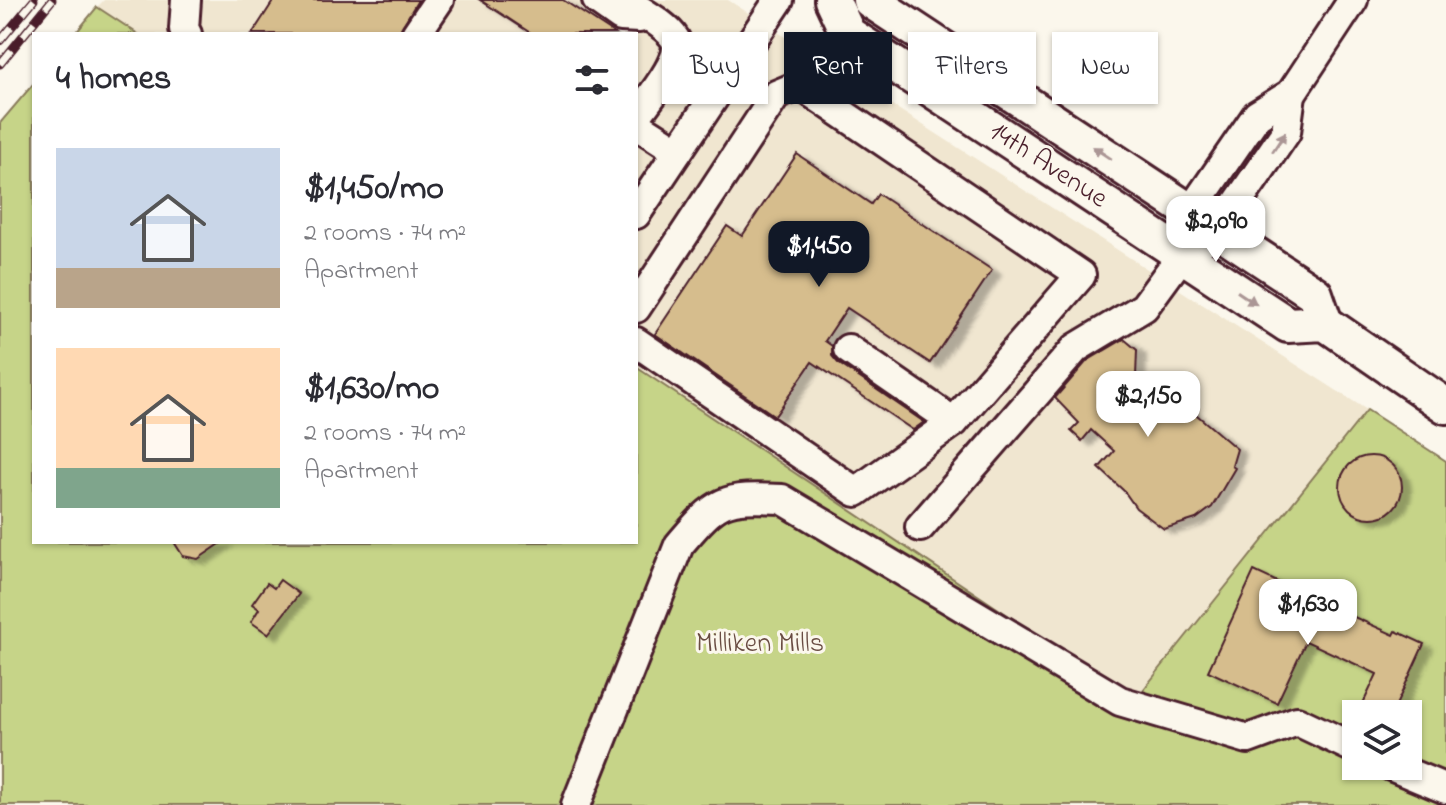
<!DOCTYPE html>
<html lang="en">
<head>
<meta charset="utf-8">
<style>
  body { margin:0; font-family:"Indie Flower",sans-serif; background:#f2f2f3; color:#2b2b33; height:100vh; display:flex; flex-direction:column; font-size:30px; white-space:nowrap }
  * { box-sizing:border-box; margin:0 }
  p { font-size:26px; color:#7c7c81 }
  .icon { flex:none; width:44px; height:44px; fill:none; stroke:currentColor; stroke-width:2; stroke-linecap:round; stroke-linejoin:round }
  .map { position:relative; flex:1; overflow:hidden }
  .panel { position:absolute; left:32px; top:32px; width:606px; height:512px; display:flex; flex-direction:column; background:#fff; border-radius:0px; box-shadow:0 2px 6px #0004 }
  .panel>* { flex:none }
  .hud { position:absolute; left:662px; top:32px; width:664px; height:72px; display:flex; gap:16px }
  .tools { position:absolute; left:1342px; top:700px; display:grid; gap:16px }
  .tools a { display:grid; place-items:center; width:80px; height:80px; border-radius:0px; background:#fff; box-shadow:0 2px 6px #0004; font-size:40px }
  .price { position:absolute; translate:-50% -68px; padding:0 18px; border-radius:16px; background:#fff; color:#222; font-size:26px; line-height:52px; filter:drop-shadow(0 2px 4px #0008) }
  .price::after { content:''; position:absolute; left:50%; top:48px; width:24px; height:18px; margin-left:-12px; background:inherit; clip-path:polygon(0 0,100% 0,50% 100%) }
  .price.on { background:#111827; color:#fff }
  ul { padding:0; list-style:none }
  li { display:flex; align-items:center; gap:24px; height:200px; padding:0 24px }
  li span { display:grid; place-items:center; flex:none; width:224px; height:160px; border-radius:0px; color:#555 }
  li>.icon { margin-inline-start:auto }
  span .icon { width:96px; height:96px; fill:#fffc; stroke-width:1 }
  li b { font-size:34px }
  h2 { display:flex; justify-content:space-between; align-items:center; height:96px; padding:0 24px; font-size:34px }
  .chip { padding:0 28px; border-radius:0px; background:#fff; box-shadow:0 2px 6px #0004; font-size:28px; line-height:72px }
  .chip.on { background:#111827; color:#fff }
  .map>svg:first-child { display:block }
  .built { fill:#f0e6d0 }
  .green { fill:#c6d488; stroke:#887a5a; stroke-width:2; fill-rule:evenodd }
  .building { fill:#d6bd8d; stroke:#4a1f2b; stroke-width:2; filter:url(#shadow) }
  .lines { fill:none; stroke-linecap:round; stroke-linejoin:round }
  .minor-casing { stroke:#4a1f2b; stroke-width:34 }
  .major-casing { stroke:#4a1f2b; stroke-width:40 }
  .minor { stroke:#fbf7ec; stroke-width:28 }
  .major { stroke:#fbf7ec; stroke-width:34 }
  .rail-casing { stroke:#4a1f2b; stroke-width:9 }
  .rail { stroke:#fbf7ec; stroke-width:6; stroke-dasharray:18; stroke-linecap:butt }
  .oneway { fill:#ab9695 }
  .labels { text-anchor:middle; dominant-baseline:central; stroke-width:6; stroke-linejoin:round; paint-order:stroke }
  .street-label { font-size:28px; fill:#4a1f2b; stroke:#fbf7ec }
  .park-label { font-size:28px; fill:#694c42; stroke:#fbf7ec }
</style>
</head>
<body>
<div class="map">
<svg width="1446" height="805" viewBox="0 0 1446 805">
  <defs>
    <filter id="shadow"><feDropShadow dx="9" dy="5" stdDeviation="2" flood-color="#0004"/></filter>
  </defs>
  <rect width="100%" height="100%" fill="#fbf7ec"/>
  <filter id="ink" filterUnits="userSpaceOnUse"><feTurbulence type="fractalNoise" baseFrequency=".0125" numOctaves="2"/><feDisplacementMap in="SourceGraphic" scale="16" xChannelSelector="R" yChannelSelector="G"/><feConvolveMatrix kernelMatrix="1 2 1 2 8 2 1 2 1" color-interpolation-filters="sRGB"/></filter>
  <g filter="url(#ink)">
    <!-- built -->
    <polygon class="built" points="104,0 728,0 1367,410 1135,700 636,367 636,34 138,34 97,7"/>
    <!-- green -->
    <g class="green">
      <polygon points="97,7 138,34 75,34"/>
      <path d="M34,83V542H636V367L1135,700L1367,410L1446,461V805H0V123ZM1356,714H1408V766H1356Z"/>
    </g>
    <!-- building -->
    <g class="building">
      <polygon points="274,0 418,0 398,34 252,34"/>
      <polygon points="480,0 563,0 615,34 532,34"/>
      <polygon points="797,154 871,204 878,194 992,270 930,363 847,308 825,341 832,346 832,356 838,363 924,422 913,430 812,362 775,416 655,334 727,226 742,236"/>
      <polygon points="1124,339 1137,350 1136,377 1173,405 1184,404 1237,449 1232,466 1235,468 1212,507 1196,519 1164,529 1136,508 1124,491 1099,468 1114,451 1091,430 1082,441 1071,431 1079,423 1055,398 1087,361"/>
      <circle cx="1371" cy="487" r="31"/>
      <polygon points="174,542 223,542 198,559 183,556"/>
      <polygon points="1254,571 1290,588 1281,607 1315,622 1323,603 1394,635 1396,631 1424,644 1392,714 1358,714 1377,674 1306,641 1277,703 1208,671"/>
      <polygon points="280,580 299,594 268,634 251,622 259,609 252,604 267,583 274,588"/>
    </g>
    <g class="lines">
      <!-- minor casing -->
      <g class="minor-casing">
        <g id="minor">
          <polyline points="186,0 184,29 187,34"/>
          <polyline points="597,0 621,17 639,18"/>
          <path d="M624,0C638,10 666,24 675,39C685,58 647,101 636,117"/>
          <polyline points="416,34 439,0"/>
          <polyline points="636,124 678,151"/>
          <polyline points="636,214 779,0"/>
          <polyline points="1201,243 1219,230 1286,132 1291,94"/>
          <polyline points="636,308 776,95 800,85 1081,275 954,422 848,349"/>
          <polyline points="636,342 856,492 954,422"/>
          <polyline points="920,527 1076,348 1144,307 1182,255 1191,211 1257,115 1291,94 1353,0"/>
          <polyline points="1391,766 1446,789"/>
          <path d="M576,805L679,545C718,499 723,496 782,499L1120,701L1248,739L1297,721L1356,749"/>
        </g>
      </g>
      <!-- major casing -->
      <g class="major-casing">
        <g id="major">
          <polyline points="832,0 848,34 1288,325 1325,323 1446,406"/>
          <polyline points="870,0 1315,294 1325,323"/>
        </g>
      </g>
      <!-- minor -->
      <use href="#minor" class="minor"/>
      <!-- major -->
      <use href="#major" class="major"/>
      <!-- rail casing -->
      <g class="rail-casing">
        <g id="rail">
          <polyline points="0,41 34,0"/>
          <polyline points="0,64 52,0"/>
        </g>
      </g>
      <!-- rail -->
      <use href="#rail" class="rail"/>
    </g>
    <!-- one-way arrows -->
    <defs><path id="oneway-solid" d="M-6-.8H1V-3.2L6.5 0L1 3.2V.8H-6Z" transform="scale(2)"/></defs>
    <g class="oneway">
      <use href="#oneway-solid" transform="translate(1279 142) rotate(-57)"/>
      <use href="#oneway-solid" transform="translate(1102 153) rotate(-147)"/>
      <use href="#oneway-solid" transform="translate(1247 298) rotate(34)"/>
    </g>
  </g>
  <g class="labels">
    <!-- street labels -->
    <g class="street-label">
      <text transform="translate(1048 166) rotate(33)">14th Avenue</text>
    </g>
    <!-- park labels -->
    <g class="park-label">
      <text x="760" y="644">Milliken Mills</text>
    </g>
  </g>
</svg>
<div class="tools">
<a><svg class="icon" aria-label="layers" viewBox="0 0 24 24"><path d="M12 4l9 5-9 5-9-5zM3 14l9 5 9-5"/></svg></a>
</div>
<b class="price" style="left:1216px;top:264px">$2,090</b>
<b class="price on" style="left:819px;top:289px">$1,450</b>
<b class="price" style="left:1148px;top:439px">$2,150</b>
<b class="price" style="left:1308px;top:647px">$1,630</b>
<div class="hud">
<a class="chip">Buy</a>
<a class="chip on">Rent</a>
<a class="chip">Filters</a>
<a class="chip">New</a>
</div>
<section class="panel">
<h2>4 homes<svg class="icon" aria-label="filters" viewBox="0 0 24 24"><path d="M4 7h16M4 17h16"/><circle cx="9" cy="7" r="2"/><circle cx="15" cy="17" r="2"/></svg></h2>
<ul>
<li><span style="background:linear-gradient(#c9d6e8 75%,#b9a48a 0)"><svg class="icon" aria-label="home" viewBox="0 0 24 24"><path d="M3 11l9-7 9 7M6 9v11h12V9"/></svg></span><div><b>$1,450/mo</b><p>2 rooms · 74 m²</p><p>Apartment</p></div></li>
<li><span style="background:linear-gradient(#ffd9b3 75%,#7fa58c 0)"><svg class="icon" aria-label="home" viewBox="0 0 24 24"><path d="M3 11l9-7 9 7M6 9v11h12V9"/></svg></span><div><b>$1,630/mo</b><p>2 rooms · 74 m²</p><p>Apartment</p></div></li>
</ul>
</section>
</div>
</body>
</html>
